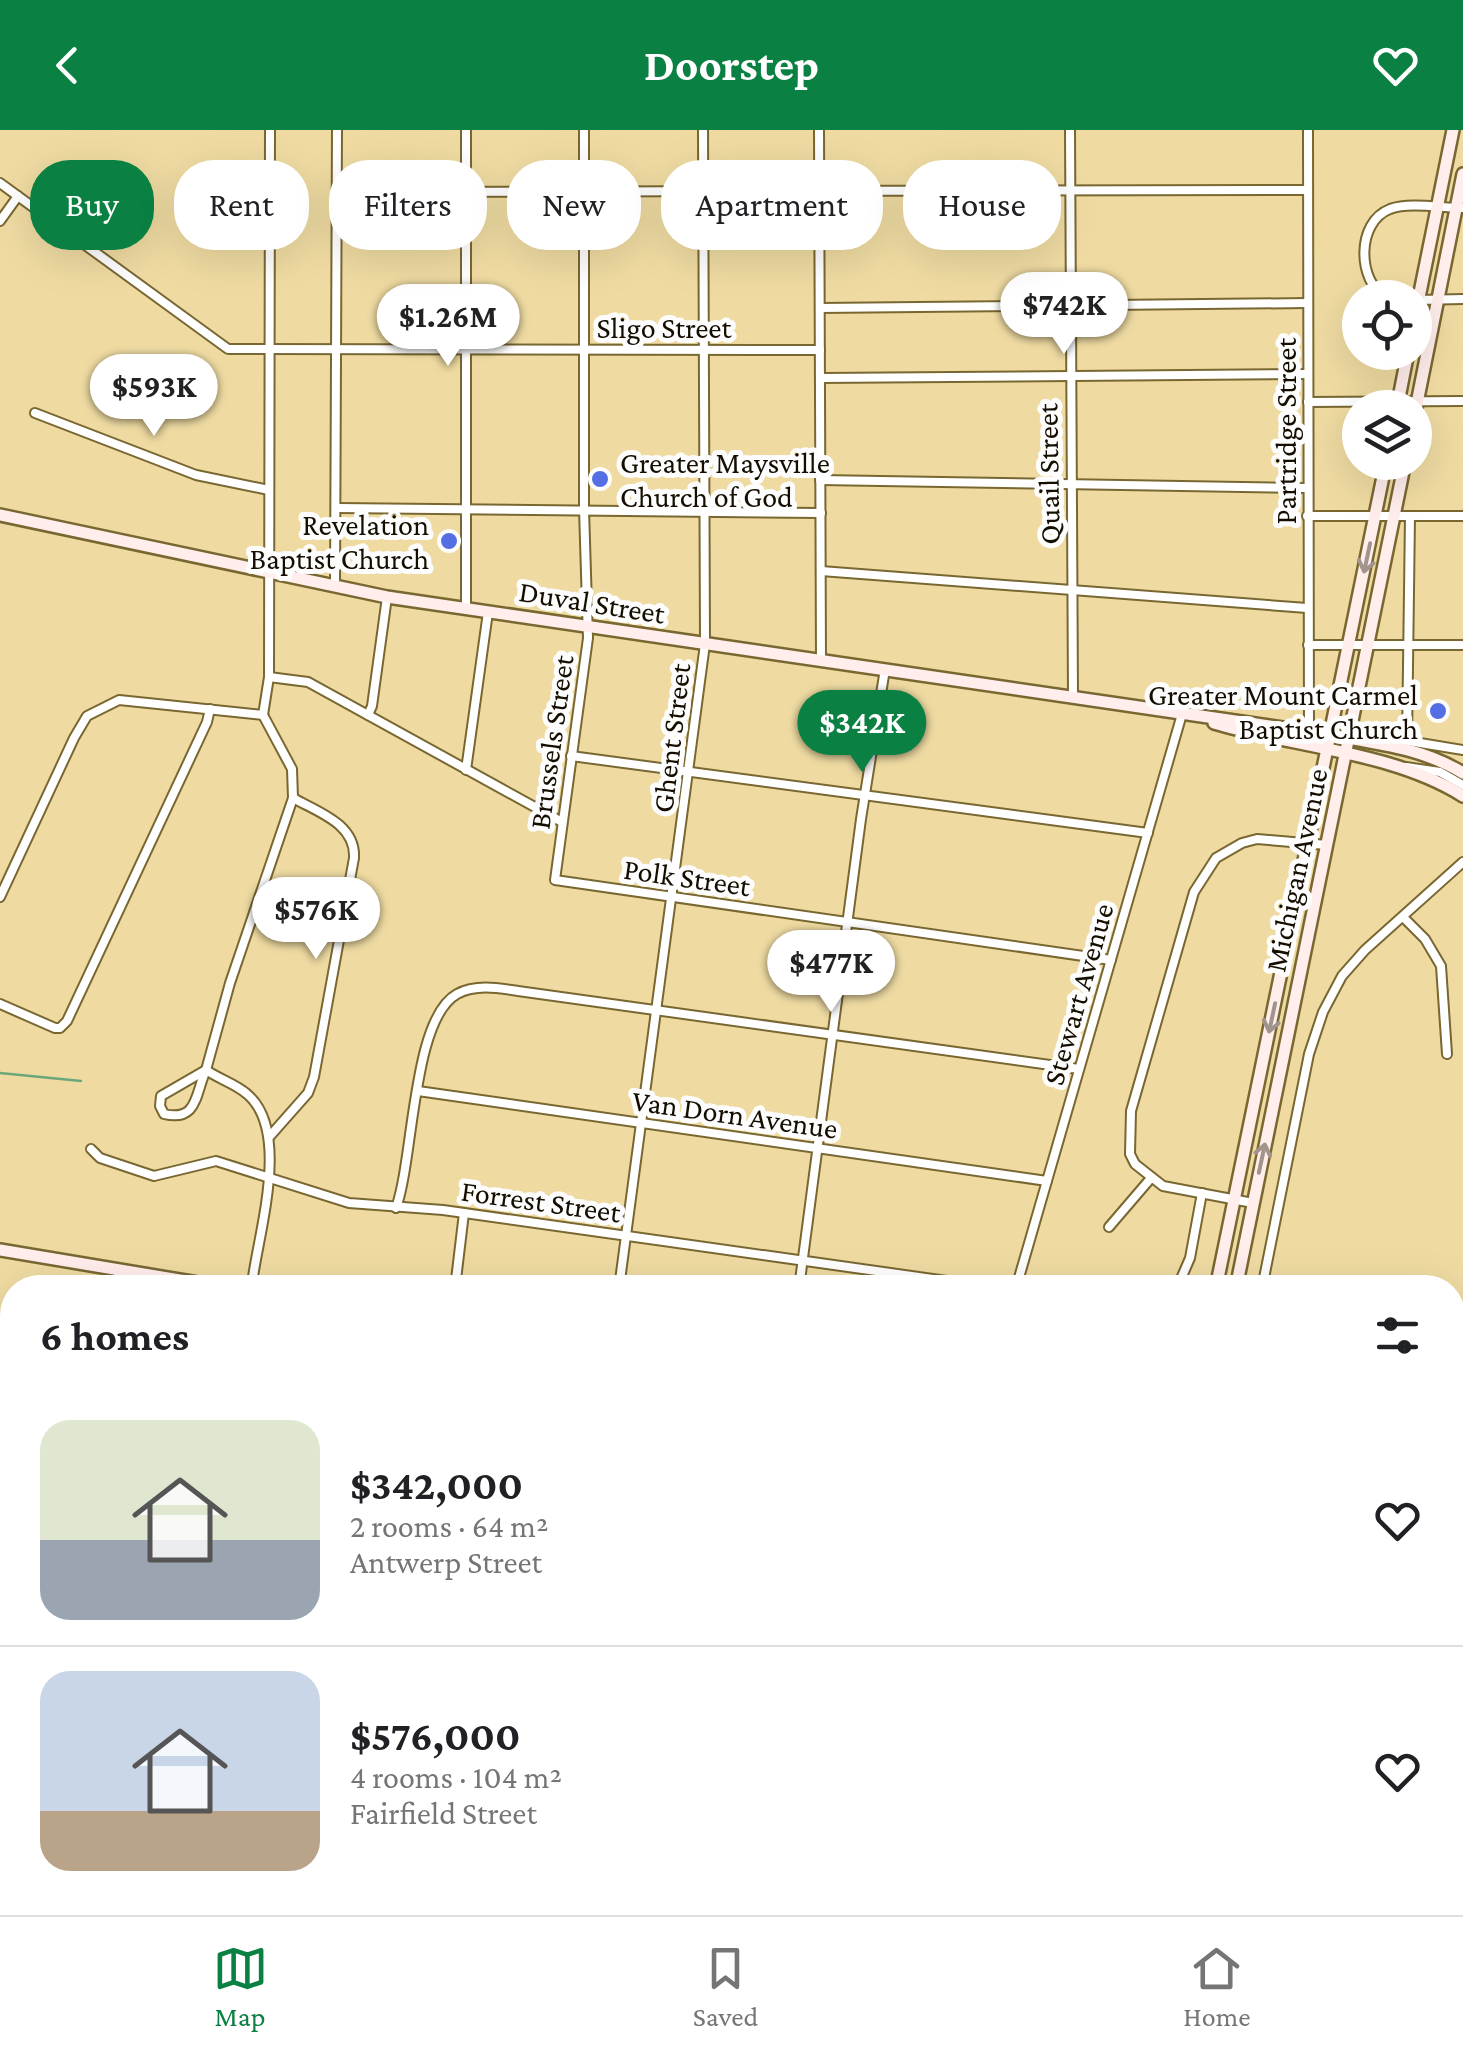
<!DOCTYPE html>
<html lang="en">
<head>
<meta charset="utf-8">
<style>
  body { margin:0; font-family:"Crimson Pro",serif; background:#f6f6f6; color:#202124; height:100vh; display:flex; flex-direction:column; font-size:38px; white-space:nowrap }
  * { box-sizing:border-box; margin:0 }
  p { font-size:32px; color:#757577 }
  .icon { flex:none; width:55px; height:55px; fill:none; stroke:currentColor; stroke-width:2; stroke-linecap:round; stroke-linejoin:round }
  .map { position:relative; flex:1; overflow:hidden }
  .sheet { position:absolute; left:0px; top:1145px; width:1465px; height:640px; display:flex; flex-direction:column; background:#fff; border-radius:40px 40px 0 0; box-shadow:0 10px 40px #0002 }
  .sheet>* { flex:none }
  .top-card { position:absolute; left:30px; top:30px; width:1405px; height:90px; display:flex; gap:20px }
  .buttons { position:absolute; left:1342px; top:150px; display:grid; gap:20px }
  .buttons a { display:grid; place-items:center; width:90px; height:90px; border-radius:50%; background:#fff; box-shadow:0 10px 40px #0002; font-size:50px }
  .price { position:absolute; translate:-50% -85px; padding:0 22px; border-radius:35px; background:#fff; color:#222; font-size:32px; line-height:65px; filter:drop-shadow(0 2px 5px #0008) }
  .price::after { content:''; position:absolute; left:50%; top:60px; width:30px; height:22px; margin-left:-15px; background:inherit; clip-path:polygon(0 0,100% 0,50% 100%) }
  .price.on { background:#0b8043; color:#fff }
  ul { padding:0; list-style:none }
  li { display:flex; align-items:center; gap:30px; height:250px; padding:0 40px }
  li+li { border-top:2px solid #e0e0e0 }
  li span { display:grid; place-items:center; flex:none; width:280px; height:200px; border-radius:30px; color:#555 }
  li>.icon { margin-inline-start:auto }
  span .icon { width:120px; height:120px; fill:#fffc; stroke-width:1 }
  li b { font-size:42px }
  h2 { display:flex; justify-content:space-between; align-items:center; height:120px; padding:0 40px; font-size:42px }
  .chip { padding:0 35px; border-radius:40px; background:#fff; box-shadow:0 10px 40px #0002; font-size:35px; line-height:90px }
  .chip.on { background:#0b8043; color:#fff }
  header { display:flex; justify-content:space-between; align-items:center; height:130px; padding:0 40px; background:#0b8043; color:#fff; font-size:45px; font-weight:700 }
  .tab-bar { display:flex; justify-content:space-around; align-items:center; height:140px; border-top:2px solid #e0e0e0; background:#fff; font-size:28px; color:#757577 }
  .tab-bar a { display:grid; justify-items:center; gap:5px }
  .tab-bar .on { color:#0b8043 }
  .map>svg:first-child { display:block }
  .forest { fill:url(#forest-crowns) }
  .lines { fill:none; stroke-linecap:round; stroke-linejoin:round }
  .stream { stroke:#6ba779; stroke-width:2.5 }
  .street-casing { stroke:#796731; stroke-width:12 }
  .secondary-casing { stroke:#796731; stroke-width:16 }
  .highway-casing { stroke:#ad877b; stroke-width:19 }
  .street { stroke:#fff; stroke-width:8 }
  .secondary { stroke:#ffeeeb; stroke-width:11 }
  .highway { stroke:#ffc8bd; stroke-width:14 }
  .oneway { stroke:#a1948d }
  .poi-dot { fill:#556ee4; stroke:#fdfdfd; stroke-width:4 }
  .labels { text-anchor:middle; dominant-baseline:central; stroke-width:10; stroke-linejoin:round; paint-order:stroke }
  .street-label { font-size:30px; fill:#150e00; stroke:#fdfdfd }
  .poi-label { font-size:30px; fill:#150e00; stroke:#fdfdfd; text-anchor:end }
</style>
</head>
<body>
<header><svg class="icon" aria-label="back" viewBox="0 0 24 24"><path d="M15 5l-7 7 7 7"/></svg>Doorstep<svg class="icon" aria-label="heart" viewBox="0 0 24 24"><path d="M12 20l-8-8c-3-5 5-10 8-4 3-6 11-1 8 4z"/></svg></header>
<div class="map">
<svg width="1463" height="1785" viewBox="0 0 1463 1785">
  <defs>
    <pattern id="forest-crowns" width="20" height="18" patternUnits="userSpaceOnUse" patternTransform="scale(2.5)"><rect width="20" height="18" fill="#d29ecb"/><path d="M2 6a3 3 0 1 1 6 0M12 15a3 3 0 1 1 6 0" fill="none" stroke="#b387ad"/></pattern>
  </defs>
  <rect width="100%" height="100%" fill="#efdba2"/>
  <!-- forest -->
  <polygon class="forest" points="22,1772 431,1773 419,1785 21,1785"/>
  <g class="lines">
    <!-- stream -->
    <g class="stream">
      <polyline points="0,943 81,951"/>
      <polyline points="1339,1785 1340,1772"/>
    </g>
    <!-- street casing -->
    <g class="street-casing">
      <g id="street">
        <polyline points="466,0 466,479"/>
        <polyline points="584,0 584,379 588,508 555,750 1111,830"/>
        <polyline points="819,0 821,530"/>
        <polyline points="1070,0 1073,567"/>
        <polyline points="1308,0 1309,601"/>
        <polyline points="0,53 228,219 820,220"/>
        <polyline points="337,62 1307,60"/>
        <polyline points="0,91 18,66"/>
        <path d="M1386,168C1357,151 1356,92 1390,79C1410,72 1441,78 1463,78"/>
        <polyline points="1418,170 1463,169"/>
        <polyline points="820,178 1308,173"/>
        <polyline points="820,248 1308,244"/>
        <polyline points="1308,272 1463,271"/>
        <polyline points="35,283 196,345 269,360"/>
        <polyline points="820,350 1307,358"/>
        <polyline points="337,378 821,383"/>
        <polyline points="1307,386 1463,386"/>
        <polyline points="821,441 1307,478"/>
        <polyline points="335,457 337,0"/>
        <polyline points="1308,515 1463,515"/>
        <polyline points="269,547 308,552 562,692"/>
        <polyline points="263,585 269,547 270,0"/>
        <polyline points="368,585 372,576 387,467"/>
        <polyline points="1407,611 1410,386"/>
        <polyline points="1378,614 1384,607 1463,620"/>
        <polyline points="571,626 1148,703"/>
        <polyline points="1406,637 1440,642 1463,655"/>
        <polyline points="466,640 488,482"/>
        <polyline points="0,767 74,608 87,586 119,570 263,585"/>
        <polyline points="1403,787 1425,809 1441,836 1447,924"/>
        <polyline points="0,874 55,898 60,898 67,891 207,592 210,579"/>
        <path d="M206,940C195,964 198,992 164,984L160,976L161,966Z"/>
        <polyline points="418,961 1047,1051"/>
        <path d="M270,1006L308,963L314,947L354,728C356,694 318,682 293,668"/>
        <polyline points="91,1019 100,1028 154,1046 216,1031 349,1073 443,1080 997,1158"/>
        <polyline points="1253,1073 1163,1056 1135,1034 1130,1024 1131,981 1194,762 1216,728 1242,713 1257,709 1327,715"/>
        <path d="M396,1078C414,1028 412,889 457,864C476,854 498,858 518,861L1079,939"/>
        <polyline points="1109,1097 1151,1048"/>
        <polyline points="117,1158 119,1139"/>
        <path d="M256,1158L253,1147C260,1098 290,1000 247,964C236,954 219,949 206,940L230,853L293,668L292,639L263,585"/>
        <polyline points="455,1158 464,1083"/>
        <polyline points="619,1158 705,514 703,0"/>
        <polyline points="799,1158 861,689 885,539"/>
        <polyline points="1016,1158 1182,584"/>
        <polyline points="1177,1158 1190,1128 1202,1063"/>
        <polyline points="1262,1158 1309,924 1323,882 1342,846 1365,820 1463,732"/>
        <polyline points="1452,1260 1463,1251"/>
        <polyline points="1452,1316 1463,1328"/>
        <polyline points="1452,1636 1463,1637"/>
        <polyline points="1452,1751 1463,1743"/>
        <polyline points="188,1772 202,1785"/>
        <polyline points="593,1772 614,1785"/>
        <polyline points="121,1785 124,1772"/>
        <polyline points="944,1785 946,1772"/>
        <polyline points="1175,1785 1178,1772"/>
        <polyline points="1411,1785 1426,1772"/>
      </g>
    </g>
    <!-- secondary casing -->
    <g class="secondary-casing">
      <g id="secondary">
        <polyline points="1415,187 1453,0"/>
        <polyline points="1397,278 1408,222"/>
        <polyline points="1415,283 1463,44"/>
        <path d="M0,385L387,467L1324,604C1372,613 1421,617 1463,643"/>
        <path d="M1214,593C1294,617 1394,622 1463,666"/>
        <polyline points="0,1120 228,1158"/>
        <polyline points="1216,1158 1386,332"/>
        <polyline points="1236,1158 1405,332"/>
        <polyline points="1106,1785 1108,1772"/>
      </g>
    </g>
    <!-- highway casing -->
    <g class="highway-casing">
      <polyline id="highway" points="1085,1785 1090,1772"/>
    </g>
    <!-- street -->
    <use href="#street" class="street"/>
    <!-- secondary -->
    <use href="#secondary" class="secondary"/>
    <!-- highway -->
    <use href="#highway" class="highway"/>
  </g>
  <!-- one-way arrows -->
  <defs><path id="oneway-shaft" d="M-6 0H5M1.5-3L5.5 0L1.5 3" fill="none" stroke-width="1.6" stroke-linecap="round" stroke-linejoin="round" transform="scale(2.5)"/></defs>
  <g class="oneway">
    <use href="#oneway-shaft" transform="translate(1367 428) rotate(102)"/>
    <use href="#oneway-shaft" transform="translate(1272 888) rotate(102)"/>
    <use href="#oneway-shaft" transform="translate(1262 1028) rotate(-78)"/>
  </g>
  <!-- markers -->
  <g class="poi-dot">
    <circle cx="600" cy="349" r="10"/>
    <circle cx="449" cy="411" r="10"/>
    <circle cx="1438" cy="581" r="10"/>
  </g>
  <g class="labels">
    <!-- street labels -->
    <g class="street-label">
      <text x="664" y="197">Sligo Street</text>
      <text transform="translate(1285 301) rotate(-90)">Partridge Street</text>
      <text transform="translate(1048 344) rotate(-91)">Quail Street</text>
      <text transform="translate(592 472) rotate(9)">Duval Street</text>
      <text transform="translate(671 608) rotate(-83)">Ghent Street</text>
      <text transform="translate(551 612) rotate(-82)">Brussels Street</text>
      <text transform="translate(1296 740) rotate(-78)">Michigan Avenue</text>
      <text transform="translate(687 747) rotate(8)">Polk Street</text>
      <text transform="translate(1078 864) rotate(-74)">Stewart Avenue</text>
      <text transform="translate(735 984) rotate(8)">Van Dorn Avenue</text>
      <text transform="translate(541 1071) rotate(8)">Forrest Street</text>
    </g>
    <!-- poi labels -->
    <g class="poi-label">
      <text x="620" y="332" text-anchor="start">Greater Maysville<tspan x="620" dy="34">Church of God</tspan></text>
      <text x="429" y="394">Revelation<tspan x="429" dy="34">Baptist Church</tspan></text>
      <text x="1418" y="564">Greater Mount Carmel<tspan x="1418" dy="34">Baptist Church</tspan></text>
    </g>
  </g>
</svg>
<div class="buttons">
<a><svg class="icon" aria-label="locate" viewBox="0 0 24 24"><circle cx="12" cy="12" r="6"/><path d="M12 2v4M12 18v4M2 12h4M18 12h4"/></svg></a>
<a><svg class="icon" aria-label="layers" viewBox="0 0 24 24"><path d="M12 4l9 5-9 5-9-5zM3 14l9 5 9-5"/></svg></a>
</div>
<b class="price" style="left:1064px;top:227px">$742K</b>
<b class="price" style="left:448px;top:239px">$1.26M</b>
<b class="price" style="left:154px;top:309px">$593K</b>
<b class="price on" style="left:862px;top:645px">$342K</b>
<b class="price" style="left:316px;top:832px">$576K</b>
<b class="price" style="left:831px;top:885px">$477K</b>
<div class="top-card">
<a class="chip on">Buy</a>
<a class="chip">Rent</a>
<a class="chip">Filters</a>
<a class="chip">New</a>
<a class="chip">Apartment</a>
<a class="chip">House</a>
</div>
<section class="sheet">
<h2>6 homes<svg class="icon" aria-label="filters" viewBox="0 0 24 24"><path d="M4 7h16M4 17h16"/><circle cx="9" cy="7" r="2"/><circle cx="15" cy="17" r="2"/></svg></h2>
<ul>
<li><span style="background:linear-gradient(#dfe7d0 60%,#9aa5b1 0)"><svg class="icon" aria-label="home" viewBox="0 0 24 24"><path d="M3 11l9-7 9 7M6 9v11h12V9"/></svg></span><div><b>$342,000</b><p>2 rooms · 64 m²</p><p>Antwerp Street</p></div><svg class="icon" aria-label="heart" viewBox="0 0 24 24"><path d="M12 20l-8-8c-3-5 5-10 8-4 3-6 11-1 8 4z"/></svg></li>
<li><span style="background:linear-gradient(#c9d6e8 70%,#b9a48a 0)"><svg class="icon" aria-label="home" viewBox="0 0 24 24"><path d="M3 11l9-7 9 7M6 9v11h12V9"/></svg></span><div><b>$576,000</b><p>4 rooms · 104 m²</p><p>Fairfield Street</p></div><svg class="icon" aria-label="heart" viewBox="0 0 24 24"><path d="M12 20l-8-8c-3-5 5-10 8-4 3-6 11-1 8 4z"/></svg></li>
</ul>
</section>
</div>
<nav class="tab-bar">
<a class="on"><svg class="icon" aria-label="map" viewBox="0 0 24 24"><path d="M3 6l6-2 6 2 6-2v14l-6 2-6-2-6 2zM9 4v14M15 6v14"/></svg>Map</a>
<a><svg class="icon" aria-label="saved" viewBox="0 0 24 24"><path d="M7 4h10v16l-5-4-5 4z"/></svg>Saved</a>
<a><svg class="icon" aria-label="home" viewBox="0 0 24 24"><path d="M3 11l9-7 9 7M6 9v11h12V9"/></svg>Home</a>
</nav>
</body>
</html>
